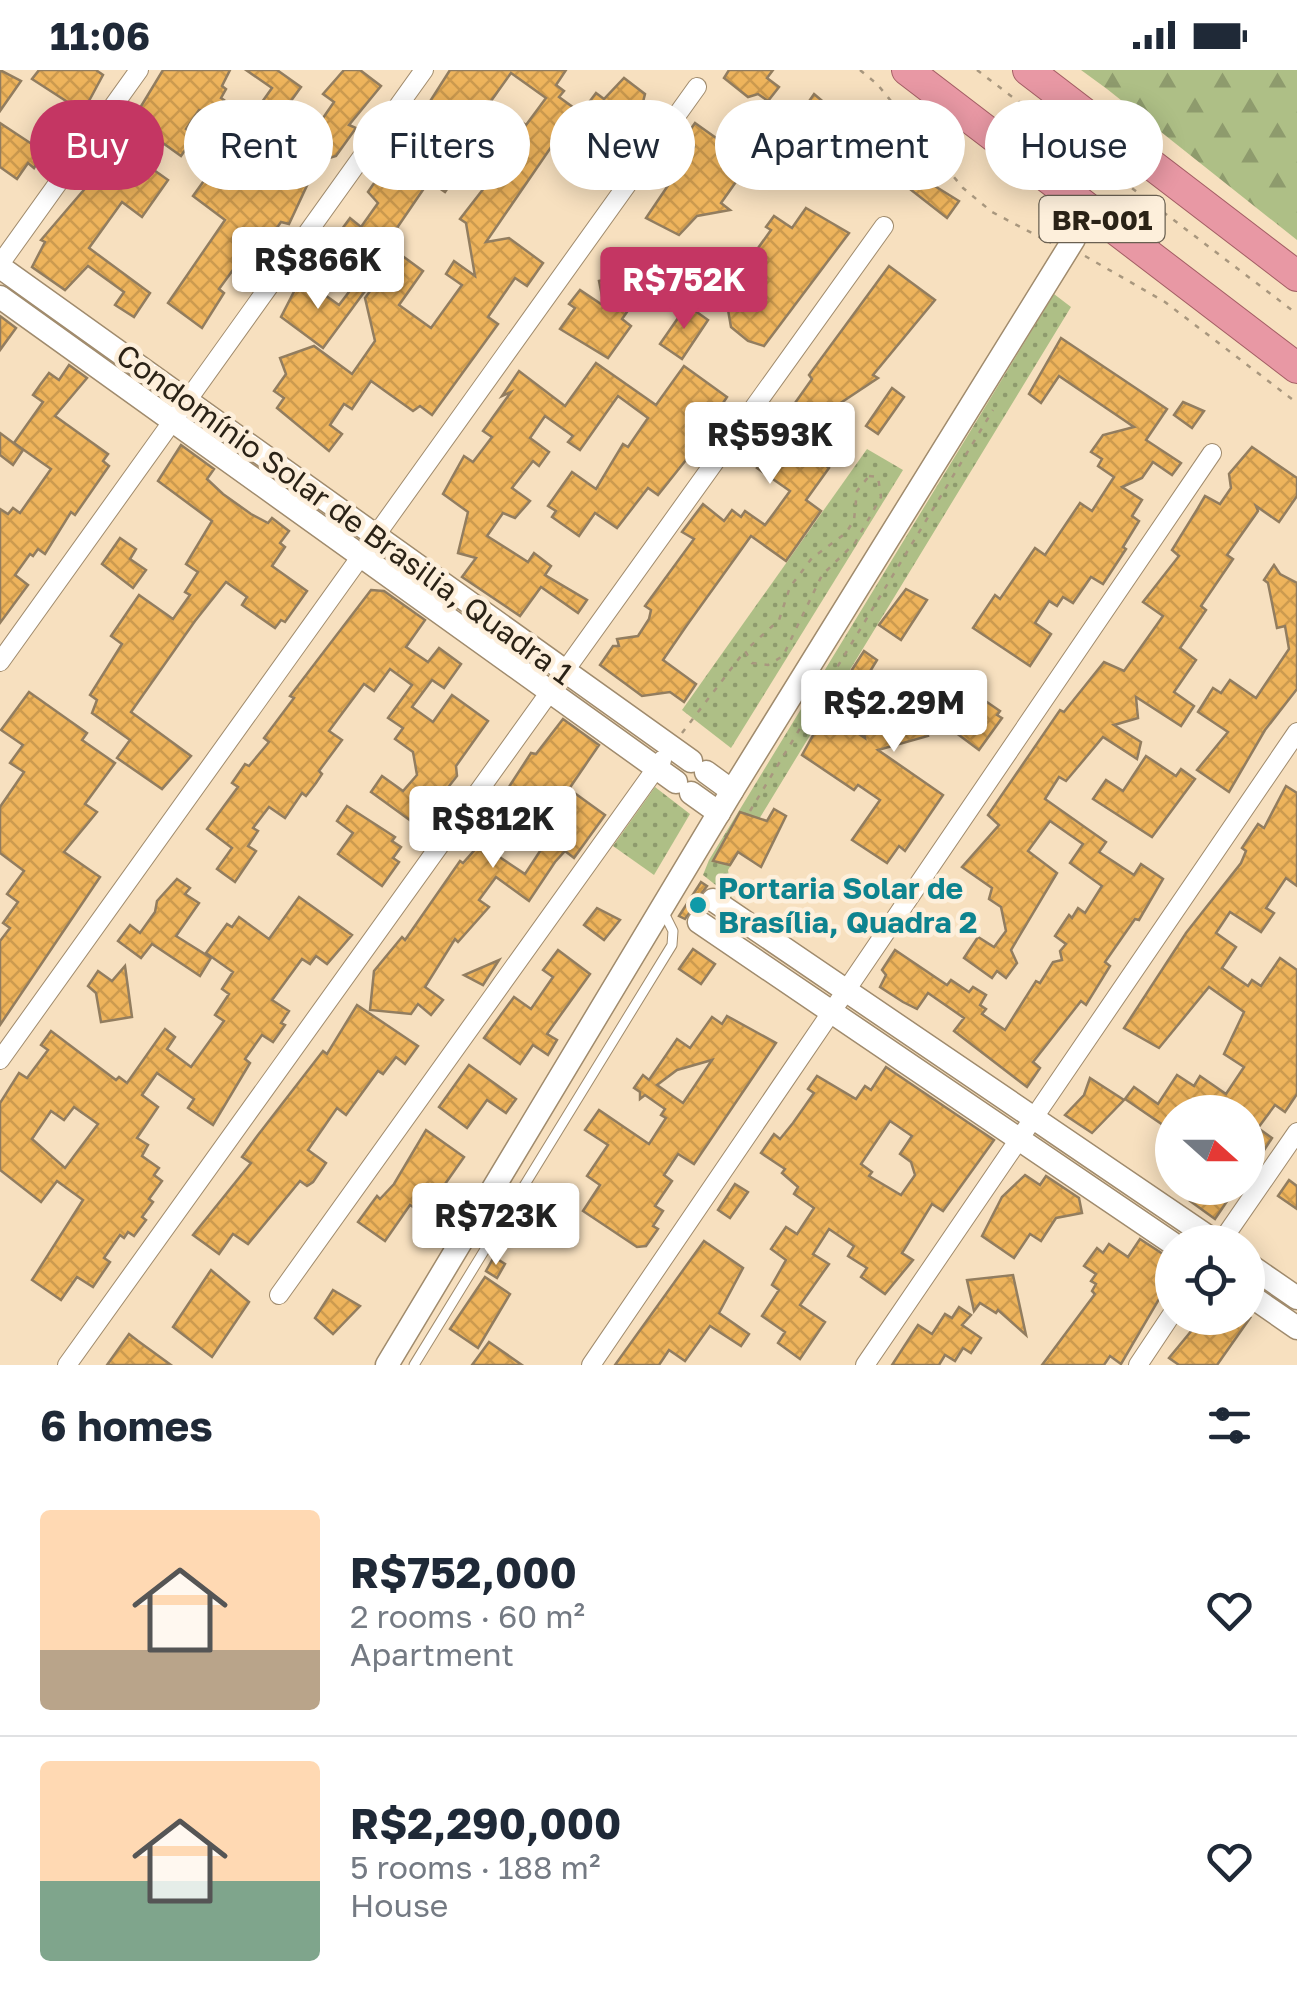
<!DOCTYPE html>
<html lang="en">
<head>
<meta charset="utf-8">
<style>
  body { margin:0; font-family:"Golos Text",sans-serif; background:#f6f6f7; color:#1f2937; height:100vh; display:flex; flex-direction:column; font-size:38px; white-space:nowrap }
  * { box-sizing:border-box; margin:0 }
  p { font-size:32px; color:#747a83 }
  .icon { flex:none; width:55px; height:55px; fill:none; stroke:currentColor; stroke-width:2; stroke-linecap:round; stroke-linejoin:round }
  .map { position:relative; height:1295px; overflow:hidden }
  .side { display:flex; flex-direction:column; background:#fff; flex:1 }
  .side>* { flex:none }
  .banner { position:absolute; left:30px; top:30px; width:1238px; height:90px; display:flex; gap:20px }
  .needle { width:65px; rotate:111deg }
  .buttons { position:absolute; left:1155px; top:1025px; display:grid; gap:20px }
  .buttons a { display:grid; place-items:center; width:110px; height:110px; border-radius:50%; background:#fff; box-shadow:0 5px 25px #0003; font-size:50px }
  .price { position:absolute; translate:-50% -85px; padding:0 22px; border-radius:10px; background:#fff; color:#222; font-size:32px; line-height:65px; filter:drop-shadow(0 2px 5px #0008) }
  .price::after { content:''; position:absolute; left:50%; top:60px; width:30px; height:22px; margin-left:-15px; background:inherit; clip-path:polygon(0 0,100% 0,50% 100%) }
  .price.on { background:#c43663; color:#fff }
  ul { padding:0; list-style:none }
  li { display:flex; align-items:center; gap:30px; height:250px; padding:0 40px }
  li+li { border-top:2px solid #e0e1e3 }
  li span { display:grid; place-items:center; flex:none; width:280px; height:200px; border-radius:10px; color:#555 }
  li>.icon { margin-inline-start:auto }
  span .icon { width:120px; height:120px; fill:#fffc; stroke-width:1 }
  li b { font-size:42px }
  h2 { display:flex; justify-content:space-between; align-items:center; height:120px; padding:0 40px; font-size:42px }
  .tag { padding:0 35px; border-radius:45px; background:#fff; box-shadow:0 5px 25px #0003; font-size:35px; line-height:90px }
  .tag.on { background:#c43663; color:#fff }
  .status { display:flex; justify-content:space-between; align-items:center; height:70px; padding:0 50px; background:#fff; direction:ltr }
  .status svg { height:28px; fill:currentColor }
  .map>svg:first-child { display:block }
  .forest { fill:url(#forest-firs) }
  .park { fill:url(#park-dots) }
  .building { fill:url(#building-cross-hatch); stroke:#927d5f; stroke-width:2.5; fill-rule:evenodd }
  .lines { fill:none; stroke-linecap:round; stroke-linejoin:round }
  .service-casing { stroke:#a08b6d; stroke-width:11 }
  .minor-casing { stroke:#a08b6d; stroke-width:20 }
  .tertiary-casing { stroke:#a08b6d; stroke-width:25 }
  .trunk-casing { stroke:#a35e64; stroke-width:32 }
  .path { stroke:#a8977e; stroke-width:2.5; stroke-dasharray:5 8; stroke-linecap:butt }
  .service { stroke:#fff; stroke-width:9 }
  .minor { stroke:#fff; stroke-width:18 }
  .tertiary { stroke:#fff; stroke-width:22 }
  .trunk { stroke:#e898a4; stroke-width:30 }
  .culture-dot { fill:#0f9aa8; stroke:#fdefdb; stroke-width:4 }
  .labels { text-anchor:middle; dominant-baseline:central; stroke-width:9; stroke-linejoin:round; paint-order:stroke }
  .shield { fill:#fdefdb; stroke:#6a6052; stroke-width:2.5 }
  .shield-label { font-size:28px; font-weight:bold; fill:#2b2317 }
  .street-label { font-size:30px; fill:#2b2317; stroke:#fdefdb }
  .culture-label { font-size:30px; font-weight:bold; fill:#0d838f; stroke:#fdefdb; text-anchor:start }
</style>
</head>
<body>
<div class="status"><b>11:06</b><svg viewBox="0 0 49 12"><path d="M0 12V9h3v3zM5 12V6h3v6zM10 12V3h3v9zM15 12V0h3v12zM26 1h20v11H26zM47 4h2v5h-2z"/></svg></div>
<div class="map">
<svg width="1297" height="1295" viewBox="0 0 1297 1295">
  <defs>
    <pattern id="forest-firs" width="22" height="20" patternUnits="userSpaceOnUse" patternTransform="scale(2.5)"><rect width="22" height="20" fill="#aebf86"/><path d="M5 1l3.5 6h-7zM16 11l3.5 6h-7z" fill="#8e9b6d"/></pattern>
    <pattern id="park-dots" width="8" height="8" patternUnits="userSpaceOnUse" patternTransform="scale(2.5)"><rect width="8" height="8" fill="#aebf86"/><path d="M2 2h.1M6 6h.1" fill="none" stroke="#8e9b6d" stroke-width="1.8" stroke-linecap="round"/></pattern>
    <pattern id="building-cross-hatch" width="8" height="8" patternUnits="userSpaceOnUse" patternTransform="scale(2.5)"><rect width="8" height="8" fill="#eeb45c"/><path d="M0 0l8 8M0 8l8-8" fill="none" stroke="#cc9a4f"/></pattern>
  </defs>
  <rect width="100%" height="100%" fill="#f7e0bf"/>
  <!-- forest -->
  <polygon class="forest" points="1081,0 1297,0 1297,170 1107,19"/>
  <!-- park -->
  <g class="park">
    <polygon points="1054,224 1071,237 728,800 732,828 703,805 709,790"/>
    <polygon points="867,379 903,400 731,678 682,640"/>
    <polygon points="655,717 690,744 654,805 613,776"/>
  </g>
  <!-- building -->
  <g class="building">
    <polygon points="0,0 21,11 0,41"/>
    <polygon points="39,0 96,0 103,5 83,42 32,9"/>
    <polygon points="163,0 230,0 222,16 226,19 221,28 224,30 215,42 199,40 186,59 195,66 181,86 160,71 144,93 168,110 142,147 122,132 89,178 150,223 134,247 115,235 124,222 88,196 65,220 32,197 45,172 41,170 106,94"/>
    <polygon points="246,0 277,0 301,17 275,53 257,39 272,18"/>
    <polygon points="344,0 360,0 381,16 349,55 356,58 336,86 323,90 311,107 289,154 281,152 253,192 247,187 241,195 238,193 219,219 224,223 202,258 168,233 225,150 193,126 221,87 246,105 277,62 301,80 334,32 323,24"/>
    <path d="M450,0H566L556,15L564,21L559,27L581,43L596,23L604,29L624,8L645,24L641,40L649,45L618,88L600,98L558,67L486,172L509,168L543,193L527,216L515,208L488,247L498,254L432,345L420,336L413,341L371,311L352,339L344,334L330,355L342,364L329,381L277,338L284,328L274,321L286,304L280,288L314,276L352,304L375,271L365,228L387,198L339,163L350,148L361,157L378,133L368,122L379,106L386,111L404,83L392,72L415,39L422,44ZM511,3L546,28L526,55L491,31ZM482,54L508,73L492,94L468,76ZM466,92L491,109L460,149L466,153L475,206L454,191L446,204L462,215L431,258L399,235L423,201L386,174L429,111L445,122Z"/>
    <polygon points="729,0 773,0 767,8 779,17 768,31 758,24 748,27 724,8"/>
    <polygon points="814,24 888,87 959,131 947,148 892,105 888,111 874,107 870,113 818,76 795,107 782,98 788,89 775,80"/>
    <polygon points="0,53 44,82 34,98 28,93 17,109 0,97"/>
    <polygon points="695,53 750,92 721,133 730,140 697,146 679,165 646,148 694,77 683,70"/>
    <polygon points="806,138 849,163 764,276 748,271 731,257 724,217 669,227 702,181 738,206 771,160 766,157 774,146 792,158"/>
    <polygon points="612,180 647,214 622,249 631,256 608,288 560,259 575,238 569,234 580,220 604,236 599,211 621,206 603,193"/>
    <polygon points="889,196 935,230 873,305 878,308 833,338 842,344 814,387 829,398 806,430 821,441 786,491 751,466 687,555 663,590 696,614 684,632 670,622 642,626 600,595 613,576 619,576 617,569 638,566 649,549 651,540 645,536 694,469 682,462 703,434 724,451 732,440 741,447 745,441 765,455 774,443 790,421 757,398 772,378 758,369 767,357 784,369 799,347 795,333 812,309 809,305"/>
    <polygon points="301,208 339,235 355,214 365,221 323,278 281,247"/>
    <polygon points="687,235 708,250 682,289 660,274"/>
    <polygon points="0,246 16,258 0,280"/>
    <polygon points="1061,268 1167,339 1146,370 1181,393 1172,405 1153,392 1142,408 1122,417 1142,430 1132,446 1139,451 1123,477 1126,479 1103,514 1091,507 1073,533 1063,527 1057,536 1049,531 1035,553 1051,564 1030,596 973,558 995,525 1000,529 1035,478 1045,485 1080,433 1092,441 1114,407 1098,396 1102,389 1091,382 1103,365 1134,357 1059,306 1041,333 1029,324"/>
    <polygon points="596,293 656,335 684,296 727,327 713,348 717,351 658,425 648,418 617,458 595,443 579,466 552,447 556,441 548,436 572,402 596,419 623,374 628,377 648,348 618,326 580,380 568,372 573,366 545,346 530,368 549,382 539,396 533,391 512,418 530,431 515,448 503,443 487,466 528,492 534,483 551,496 545,505 587,530 578,543 541,517 520,546 462,507 476,488 458,483 468,442 443,424 464,386 473,392 492,367 483,361 511,322 502,326 519,301 565,336"/>
    <polygon points="69,295 87,308 55,346 108,384 103,391 109,396 75,445 71,442 45,484 38,479 33,486 30,484 15,505 28,515 0,553 0,439 8,444 13,438 20,443 51,399 14,373 43,332 33,325 40,315 49,303 59,310"/>
    <polygon points="892,318 904,327 878,364 866,356"/>
    <polygon points="1183,332 1204,341 1192,358 1174,345"/>
    <polygon points="0,363 23,380 13,395 0,385"/>
    <polygon points="181,375 214,399 207,409 223,424 251,444 268,453 272,448 289,461 280,473 285,477 272,496 307,521 285,552 281,550 275,558 242,535 247,527 226,512 195,551 131,642 191,686 162,719 117,688 130,670 92,643 97,630 90,625 122,574 111,566 139,525 173,549 190,525 185,522 198,502 186,494 212,451 158,411"/>
    <polygon points="1252,377 1297,408 1297,426 1279,452 1256,436 1258,441 1227,485 1233,489 1201,536 1206,540 1180,578 1196,590 1174,622 1194,636 1181,656 1136,627 1138,648 1114,655 1141,672 1137,689 1103,667 1066,711 1059,707 1045,729 1106,772 1099,782 1134,805 1141,794 1163,809 1139,850 1135,849 1105,892 1110,896 1086,935 1081,931 1033,992 1040,998 1027,1017 954,961 964,948 928,923 917,939 903,932 880,917 886,905 882,900 895,880 947,915 951,910 969,922 973,917 986,925 980,935 986,939 982,944 1005,960 1036,911 1040,913 1053,892 1062,890 1060,881 1066,874 1055,866 1069,845 1072,848 1078,838 1085,843 1102,816 1070,793 1083,774 1050,751 1028,781 1057,803 1011,880 1017,893 1006,908 997,901 992,908 964,888 978,867 994,877 1006,861 1001,837 989,829 992,818 962,797 999,755 988,745 1060,640 1064,642 1104,592 1124,601 1163,546 1143,532 1179,486 1172,480 1198,438 1205,426 1220,434 1231,418 1229,404"/>
    <polygon points="120,468 136,479 130,489 146,500 133,518 102,494"/>
    <polygon points="1274,495 1280,504 1297,513 1297,619 1265,660 1229,722 1197,700 1228,662 1198,642 1213,618 1221,623 1230,610 1256,628 1289,579 1285,556 1277,558 1268,513 1264,510"/>
    <polygon points="906,519 927,530 901,570 879,555"/>
    <polygon points="371,520 384,521 425,550 406,577 428,592 439,578 461,594 444,618 432,610 412,637 433,652 452,625 488,651 456,696 457,706 418,756 371,722 382,706 403,721 417,705 413,682 395,669 403,658 388,648 412,615 390,599 374,621 364,614 329,661 342,670 319,701 322,704 316,713 306,726 302,723 285,748 269,737 253,758 258,761 248,776 256,781 235,812 217,799 232,778 207,759 238,717 232,713 245,694 249,696 269,672 264,668 294,628 290,626"/>
    <polygon points="864,581 877,590 866,608 902,632 920,606 931,614 928,619 947,631 958,628 965,617 1000,641 997,645 1002,648 979,680 920,636 928,666 878,680 943,725 905,781 899,776 887,793 852,770 880,730 858,715 854,720 802,685 826,642 865,668 860,641 870,639 864,611 861,615 848,606"/>
    <polygon points="29,622 87,663 82,670 115,693 85,734 97,742 64,782 100,807 0,955 0,871 10,858 3,853 18,832 7,824 24,801 0,783 0,737 24,702 10,693 23,675 1,660"/>
    <polygon points="563,649 599,675 569,719 605,745 574,788 565,781 555,792 529,831 496,807 479,830 489,837 458,872 455,869 425,917 443,930 431,945 418,934 411,944 370,940 374,901 402,867 405,870 460,791 463,793 480,774 525,804 548,769 527,754 535,744 505,723 531,683 536,684"/>
    <polygon points="1146,686 1176,706 1181,699 1195,709 1152,767 1093,729 1106,710 1123,721"/>
    <polygon points="1286,716 1297,723 1297,816 1286,808 1266,838 1274,843 1261,862 1230,842 1216,863 1236,877 1222,898 1248,916 1252,910 1261,916 1280,888 1297,900 1297,1024 1285,1042 1275,1035 1258,1058 1272,1068 1248,1105 1248,1042 1231,1034 1225,1042 1172,1042 1166,1057 1125,1029 1134,1017 1158,1034 1177,1005 1194,1016 1200,1006 1226,1024 1244,997 1224,984 1244,942 1209,917 1159,978 1124,958 1186,863 1241,793 1246,781 1242,778 1258,754 1264,758"/>
    <polygon points="347,736 395,767 392,771 401,777 393,788 399,792 382,816 338,784 353,763 337,751"/>
    <polygon points="774,739 786,746 761,797 738,782 730,795 713,791 740,742 767,751"/>
    <polygon points="177,809 190,818 185,824 199,833 176,866 211,888 200,906 152,874 141,888 118,871 130,855 140,863 155,842 157,831"/>
    <polygon points="701,812 707,816 698,828 700,837 692,839 685,849 679,846"/>
    <path d="M299,827L352,865L327,894L316,886L310,894L302,889L272,930L289,941L281,953L285,955L273,972L262,965L245,989L250,993L213,1055L188,1038L194,1029L157,1003L142,1025L158,1037L137,1068L148,1075L142,1086L159,1098L154,1105L162,1111L149,1129L153,1132L142,1147L146,1150L134,1166L128,1162L124,1168L120,1165L104,1188L110,1192L93,1217L77,1207L61,1230L32,1210L83,1130L57,1111L41,1132L0,1100V1033L19,1003L27,1008L48,980L41,975L51,961L116,1010L119,1007L127,1013L165,959L175,967L167,979L191,997L224,951L215,945L229,924L222,919L233,902L206,883L227,854L232,857L239,847L269,869ZM74,1037L98,1054L65,1098L32,1069L51,1041L64,1050Z"/>
    <polygon points="597,838 620,850 604,870 584,855"/>
    <polygon points="693,879 715,894 701,914 679,899"/>
    <polygon points="558,880 590,904 547,964 557,970 548,985 533,975 520,994 484,968 514,927 531,939 553,907 543,900"/>
    <polygon points="499,890 483,915 464,905"/>
    <polygon points="125,896 132,947 101,952 96,923 88,916 98,901 112,911"/>
    <polygon points="357,935 418,976 405,994 396,987 383,1004 378,1001 346,1045 337,1038 308,1080 326,1093 313,1112 307,1116 300,1111 248,1174 233,1164 219,1184 193,1165 251,1093 242,1087 258,1065 323,981 327,984"/>
    <path d="M727,946L776,973L694,1094L678,1084L664,1105L672,1111L655,1136L663,1141L653,1156L658,1159L646,1176L637,1177L583,1141L600,1115L587,1106L608,1075L585,1060L599,1040L649,1074L666,1048L661,1045L665,1039L645,1025L640,1029V1022L634,1018L643,1005L649,1010L677,969L690,978L712,947L722,954ZM712,990L683,1033L657,1015L677,1000Z"/>
    <polygon points="469,995 516,1029 506,1043 487,1030 467,1058 439,1037"/>
    <path d="M886,997L994,1070L943,1141L932,1134L902,1183L913,1190L885,1224L861,1207L867,1198L848,1186L854,1176L829,1159L813,1184L829,1194L800,1235L825,1252L800,1289L778,1273L785,1262L762,1246L779,1220L772,1215L786,1190L771,1179L786,1157L797,1164L814,1138L794,1124L798,1117L782,1103L785,1099L761,1083L774,1064L780,1069L793,1053L814,1023L808,1019L817,1006L856,1029L865,1016L871,1020ZM890,1051L912,1066L900,1084L911,1092L915,1105L901,1125L869,1106L872,1102L861,1094Z"/>
    <polygon points="1090,1008 1124,1030 1092,1063 1065,1045 1084,1025"/>
    <polygon points="426,1060 464,1087 424,1144 410,1135 385,1171 358,1152 377,1126 380,1129 394,1114"/>
    <polygon points="1025,1105 1040,1115 1046,1106 1079,1128 1082,1143 1056,1148 1041,1171 1030,1164 1014,1188 982,1166 1002,1127"/>
    <polygon points="1289,1110 1297,1116 1297,1139 1278,1126"/>
    <polygon points="735,1114 748,1122 730,1148 718,1140"/>
    <polygon points="537,1118 575,1143 563,1161 533,1140 535,1137 528,1132"/>
    <polygon points="1199,1118 1236,1118 1215,1149 1190,1131"/>
    <polygon points="1140,1169 1172,1190 1172,1207 1121,1294 1110,1286 1104,1295 1042,1295 1095,1224 1092,1221 1096,1214 1091,1211 1096,1204 1084,1196 1097,1178 1103,1183 1109,1174 1128,1187"/>
    <polygon points="704,1171 743,1198 719,1243 749,1264 741,1276 710,1256 685,1291 669,1280 659,1295 615,1295"/>
    <polygon points="494,1187 505,1194 497,1208 486,1201"/>
    <polygon points="211,1200 249,1232 212,1287 173,1257"/>
    <polygon points="1013,1205 1026,1265 998,1240 996,1243 980,1233 974,1241 967,1210"/>
    <polygon points="485,1207 510,1224 478,1278 450,1259"/>
    <polygon points="333,1220 360,1236 333,1264 315,1248"/>
    <polygon points="959,1237 971,1245 962,1255 981,1268 971,1283 963,1278 955,1291 945,1285 939,1295 892,1295 918,1255 932,1264 945,1244 952,1248"/>
    <polygon points="1202,1248 1250,1248 1217,1295 1179,1295 1169,1288"/>
    <polygon points="129,1264 138,1271 171,1295 107,1295"/>
    <polygon points="489,1272 522,1295 472,1295"/>
  </g>
  <g class="lines">
    <!-- service casing -->
    <g class="service-casing">
      <polyline id="service" points="414,1295 672,875 673,861 664,843"/>
    </g>
    <!-- minor casing -->
    <g class="minor-casing">
      <g id="minor">
        <polyline points="0,194 139,0"/>
        <polyline points="0,592 424,0"/>
        <polyline points="0,990 697,17"/>
        <polyline points="1221,1172 1297,1062"/>
        <polyline points="279,1225 662,690"/>
        <polyline points="67,1295 884,156"/>
        <polyline points="591,1295 1212,383"/>
        <polyline points="865,1295 1297,662"/>
        <polyline points="1138,1295 1172,1244"/>
      </g>
    </g>
    <!-- tertiary casing -->
    <g class="tertiary-casing">
      <g id="tertiary">
        <polyline points="0,197 691,691"/>
        <polyline points="0,227 676,712"/>
        <polyline points="706,702 732,721"/>
        <polyline points="691,723 719,743"/>
        <polyline points="713,830 1216,1172"/>
        <polyline points="699,852 1172,1173"/>
        <polyline points="1248,1194 1297,1228"/>
        <polyline points="1248,1224 1297,1258"/>
        <polyline points="387,1295 732,721 1074,169 1071,124"/>
      </g>
    </g>
    <!-- trunk casing -->
    <g class="trunk-casing">
      <g id="trunk">
        <polyline points="907,0 1297,298"/>
        <polyline points="1028,0 1297,206"/>
      </g>
    </g>
    <!-- path -->
    <g class="path">
      <polyline points="860,0 877,14 963,118 992,142 1051,173"/>
      <polyline points="977,0 1297,244"/>
      <polyline points="1085,186 1165,232 1297,333"/>
      <polygon points="869,406 878,407 881,427 855,473 822,505 783,586 768,595 752,593 745,581 779,550 790,517 812,488 846,463 854,450 857,421"/>
      <polyline points="682,663 744,582"/>
      <polyline points="750,741 993,340"/>
    </g>
    <!-- service -->
    <use href="#service" class="service"/>
    <!-- minor -->
    <use href="#minor" class="minor"/>
    <!-- tertiary -->
    <use href="#tertiary" class="tertiary"/>
    <!-- trunk -->
    <use href="#trunk" class="trunk"/>
  </g>
  <!-- markers -->
  <circle class="culture-dot" cx="698" cy="835" r="10"/>
  <g class="labels">
    <!-- shield labels -->
    <rect class="shield" x="1039.5" y="126" width="125" height="46" rx="8"/>
    <g class="shield-label">
      <text x="1102" y="149">BR-001</text>
    </g>
    <!-- street labels -->
    <g class="street-label">
      <text transform="translate(345 444) rotate(36)">Condomínio Solar de Brasilia, Quadra 1</text>
    </g>
    <!-- culture labels -->
    <g class="culture-label">
      <text x="718" y="818">Portaria Solar de<tspan x="718" dy="34">Brasília, Quadra 2</tspan></text>
    </g>
  </g>
</svg>
<div class="buttons">
<a><svg class="needle" viewBox="-14 -14 28 28"><path d="M0-13l5 13h-10z" fill="#e53935"/><path d="M0 13l5-13h-10z" fill="#747a83"/></svg></a>
<a><svg class="icon" aria-label="locate" viewBox="0 0 24 24"><circle cx="12" cy="12" r="6"/><path d="M12 2v4M12 18v4M2 12h4M18 12h4"/></svg></a>
</div>
<b class="price" style="left:318px;top:242px">R$866K</b>
<b class="price on" style="left:684px;top:262px">R$752K</b>
<b class="price" style="left:770px;top:417px">R$593K</b>
<b class="price" style="left:894px;top:685px">R$2.29M</b>
<b class="price" style="left:493px;top:801px">R$812K</b>
<b class="price" style="left:496px;top:1198px">R$723K</b>
<div class="banner">
<a class="tag on">Buy</a>
<a class="tag">Rent</a>
<a class="tag">Filters</a>
<a class="tag">New</a>
<a class="tag">Apartment</a>
<a class="tag">House</a>
</div>
</div>
<section class="side">
<h2>6 homes<svg class="icon" aria-label="filters" viewBox="0 0 24 24"><path d="M4 7h16M4 17h16"/><circle cx="9" cy="7" r="2"/><circle cx="15" cy="17" r="2"/></svg></h2>
<ul>
<li><span style="background:linear-gradient(#ffd9b3 70%,#b9a48a 0)"><svg class="icon" aria-label="home" viewBox="0 0 24 24"><path d="M3 11l9-7 9 7M6 9v11h12V9"/></svg></span><div><b>R$752,000</b><p>2 rooms · 60 m²</p><p>Apartment</p></div><svg class="icon" aria-label="heart" viewBox="0 0 24 24"><path d="M12 20l-8-8c-3-5 5-10 8-4 3-6 11-1 8 4z"/></svg></li>
<li><span style="background:linear-gradient(#ffd9b3 60%,#7fa58c 0)"><svg class="icon" aria-label="home" viewBox="0 0 24 24"><path d="M3 11l9-7 9 7M6 9v11h12V9"/></svg></span><div><b>R$2,290,000</b><p>5 rooms · 188 m²</p><p>House</p></div><svg class="icon" aria-label="heart" viewBox="0 0 24 24"><path d="M12 20l-8-8c-3-5 5-10 8-4 3-6 11-1 8 4z"/></svg></li>
</ul>
</section>
</body>
</html>
